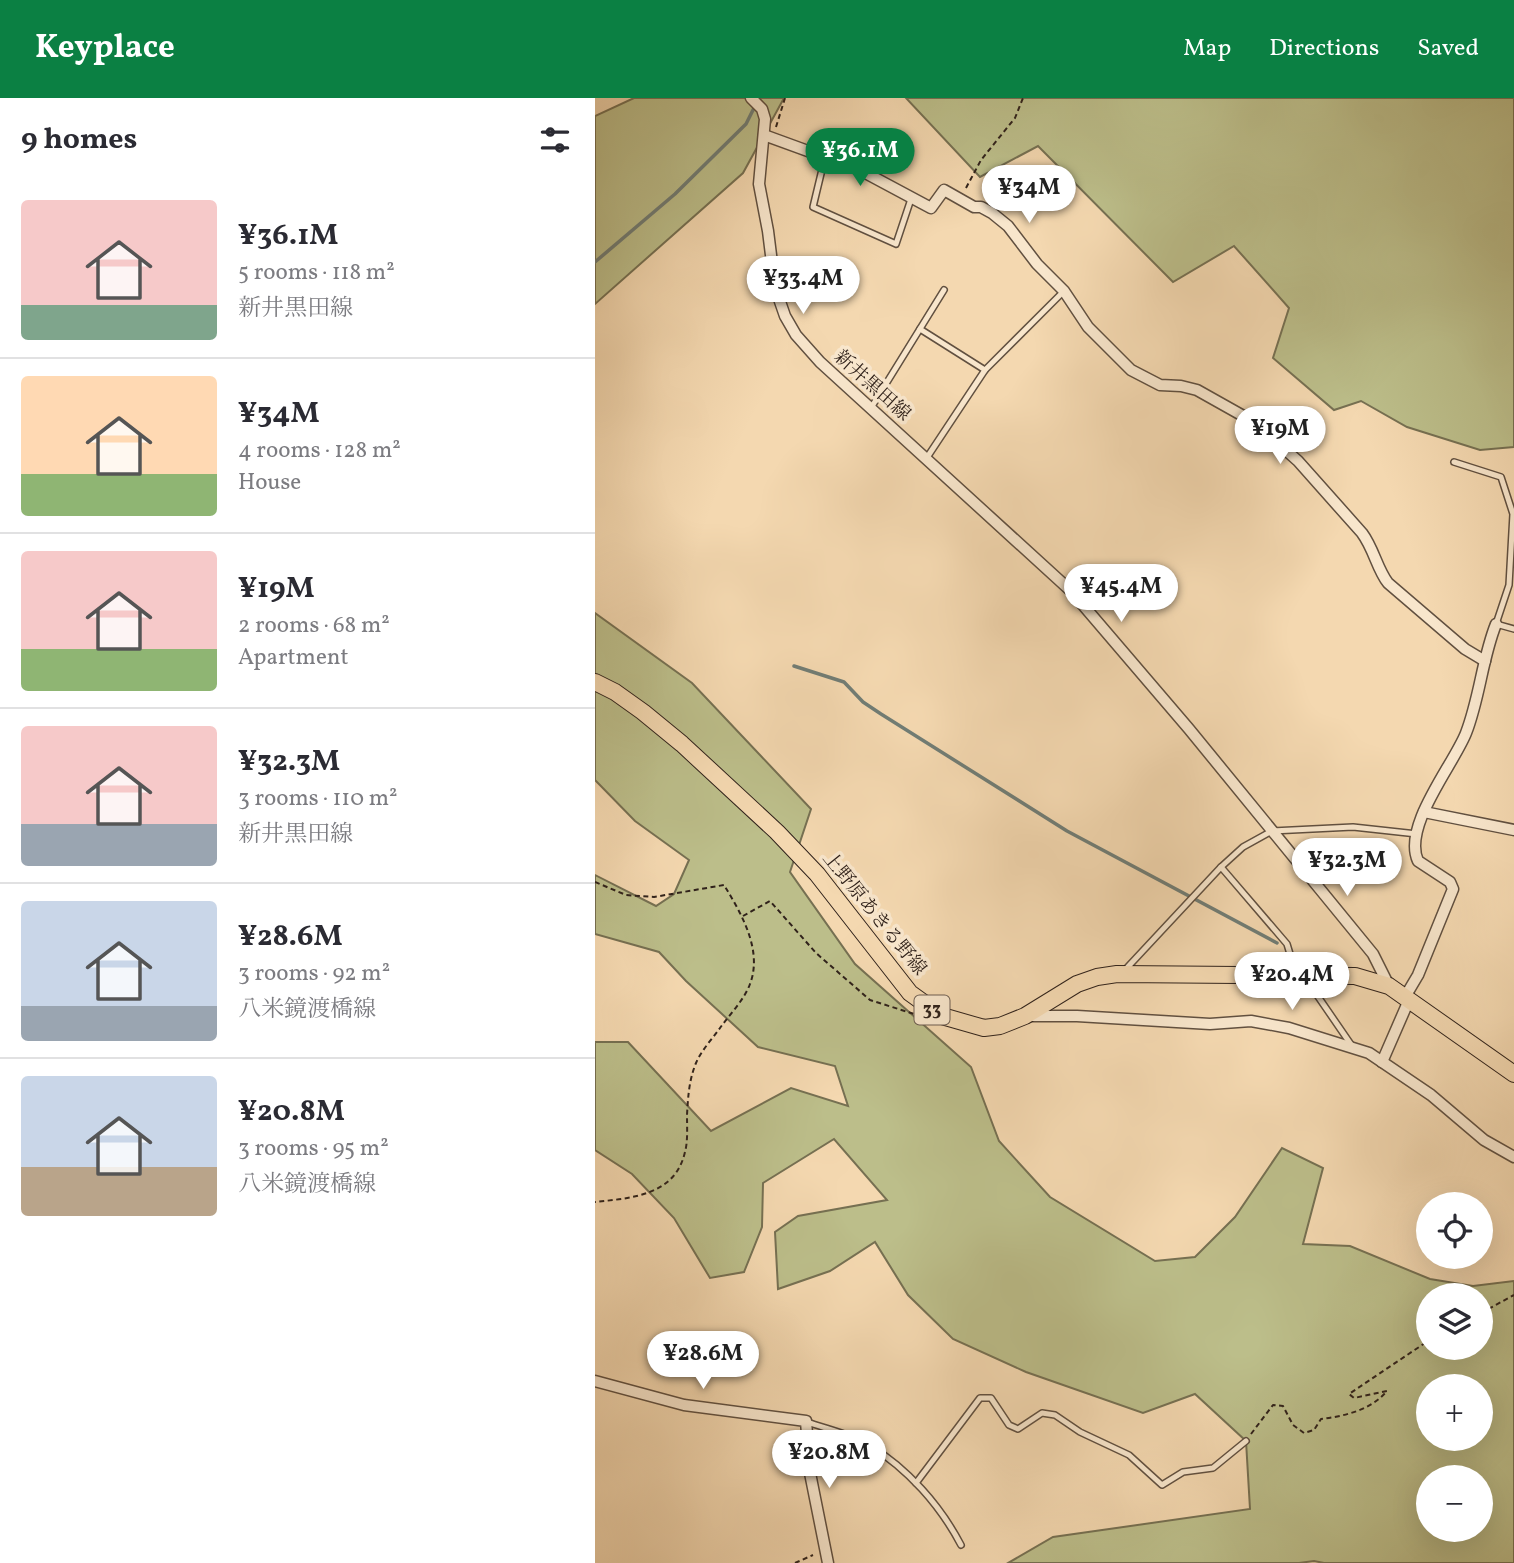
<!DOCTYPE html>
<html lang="en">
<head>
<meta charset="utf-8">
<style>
  body { margin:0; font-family:Vollkorn,"Noto Serif JP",serif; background:#f7f7f7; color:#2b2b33; height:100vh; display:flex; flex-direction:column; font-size:26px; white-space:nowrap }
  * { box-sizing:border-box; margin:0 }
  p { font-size:23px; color:#7c7c81 }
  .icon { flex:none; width:38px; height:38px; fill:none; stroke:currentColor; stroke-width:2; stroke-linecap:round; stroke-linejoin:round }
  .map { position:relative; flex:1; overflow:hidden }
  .side { display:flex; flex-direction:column; background:#fff; width:595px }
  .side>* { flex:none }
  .tools { position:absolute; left:821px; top:1094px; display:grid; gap:14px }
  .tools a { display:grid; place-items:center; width:77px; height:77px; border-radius:50%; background:#fff; box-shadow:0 7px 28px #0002; font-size:35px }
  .price { position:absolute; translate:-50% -60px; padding:0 16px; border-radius:24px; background:#fff; color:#222; font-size:23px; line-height:46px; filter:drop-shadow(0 2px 4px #0008) }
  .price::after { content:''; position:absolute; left:50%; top:42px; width:21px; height:16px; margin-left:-10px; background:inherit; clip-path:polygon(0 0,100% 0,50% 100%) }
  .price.active { background:#0b8043; color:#fff }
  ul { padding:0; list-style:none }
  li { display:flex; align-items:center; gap:21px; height:175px; padding:0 21px }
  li+li { border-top:2px solid #e1e1e2 }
  li span { display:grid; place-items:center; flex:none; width:196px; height:140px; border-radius:7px; color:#555 }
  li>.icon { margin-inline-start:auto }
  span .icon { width:84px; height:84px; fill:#fffc; stroke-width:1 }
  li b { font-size:30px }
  h2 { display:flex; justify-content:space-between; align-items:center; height:84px; padding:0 21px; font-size:30px }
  header { display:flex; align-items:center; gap:42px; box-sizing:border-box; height:98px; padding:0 35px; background:#0b8043; color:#fff }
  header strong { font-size:33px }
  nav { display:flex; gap:38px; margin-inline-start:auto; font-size:24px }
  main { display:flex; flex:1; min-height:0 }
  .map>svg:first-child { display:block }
  .green { fill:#bcbe8a; stroke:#767052; stroke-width:2; fill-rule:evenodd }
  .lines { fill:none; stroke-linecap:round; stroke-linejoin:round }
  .stream { stroke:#717d75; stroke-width:3.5 }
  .lane-casing { stroke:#615040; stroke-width:8 }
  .street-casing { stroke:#615040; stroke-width:13 }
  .primary-casing { stroke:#30221b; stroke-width:18 }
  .path { stroke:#30221b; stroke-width:2; stroke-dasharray:5 3.5; stroke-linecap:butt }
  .lane { stroke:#f8e6cc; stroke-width:5 }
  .street { stroke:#f8e6cc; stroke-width:10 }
  .primary { stroke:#f4d8b0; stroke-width:16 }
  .labels { text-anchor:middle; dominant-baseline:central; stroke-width:7; stroke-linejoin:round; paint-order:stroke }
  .shield { fill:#f8e6cc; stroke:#6c5d50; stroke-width:2 }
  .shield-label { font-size:18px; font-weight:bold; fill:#30221b }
  .street-label { font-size:19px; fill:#30221b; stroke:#f8e6cc }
</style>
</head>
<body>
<header>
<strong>Keyplace</strong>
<nav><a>Map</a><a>Directions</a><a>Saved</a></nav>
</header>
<main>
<section class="side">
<h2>9 homes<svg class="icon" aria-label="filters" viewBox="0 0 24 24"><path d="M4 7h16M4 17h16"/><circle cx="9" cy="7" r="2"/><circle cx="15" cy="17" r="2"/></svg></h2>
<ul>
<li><span style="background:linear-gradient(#f6c9c9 75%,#7fa58c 0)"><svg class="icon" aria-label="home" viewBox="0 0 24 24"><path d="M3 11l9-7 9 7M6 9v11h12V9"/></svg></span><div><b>¥36.1M</b><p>5 rooms · 118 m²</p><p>新井黒田線</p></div></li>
<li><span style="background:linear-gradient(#ffd9b3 70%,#8fb573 0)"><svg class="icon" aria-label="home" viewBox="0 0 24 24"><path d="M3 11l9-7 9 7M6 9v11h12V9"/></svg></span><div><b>¥34M</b><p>4 rooms · 128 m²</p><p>House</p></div></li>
<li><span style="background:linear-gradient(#f6c9c9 70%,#8fb573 0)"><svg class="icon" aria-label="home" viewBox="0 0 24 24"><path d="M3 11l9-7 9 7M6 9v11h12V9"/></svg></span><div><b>¥19M</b><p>2 rooms · 68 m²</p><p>Apartment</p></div></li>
<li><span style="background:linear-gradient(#f6c9c9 70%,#9aa5b1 0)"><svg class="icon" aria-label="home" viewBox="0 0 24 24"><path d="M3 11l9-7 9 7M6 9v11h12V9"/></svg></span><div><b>¥32.3M</b><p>3 rooms · 110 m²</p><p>新井黒田線</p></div></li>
<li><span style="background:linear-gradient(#c9d6e8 75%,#9aa5b1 0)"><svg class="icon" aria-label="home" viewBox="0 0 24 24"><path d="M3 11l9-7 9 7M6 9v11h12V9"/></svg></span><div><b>¥28.6M</b><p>3 rooms · 92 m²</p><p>八米鏡渡橋線</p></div></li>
<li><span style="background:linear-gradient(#c9d6e8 65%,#b9a48a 0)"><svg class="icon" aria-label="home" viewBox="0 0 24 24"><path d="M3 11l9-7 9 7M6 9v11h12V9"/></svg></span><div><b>¥20.8M</b><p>3 rooms · 95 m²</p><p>八米鏡渡橋線</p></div></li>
</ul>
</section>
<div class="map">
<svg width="919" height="1465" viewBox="0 0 919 1465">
  <rect width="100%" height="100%" fill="#f4d8b0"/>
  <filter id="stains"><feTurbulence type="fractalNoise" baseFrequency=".00286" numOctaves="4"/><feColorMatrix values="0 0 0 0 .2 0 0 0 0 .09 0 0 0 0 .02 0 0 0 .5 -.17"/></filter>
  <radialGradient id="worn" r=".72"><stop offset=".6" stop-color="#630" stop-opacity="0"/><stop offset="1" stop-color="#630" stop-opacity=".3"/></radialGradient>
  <!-- green -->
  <g class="green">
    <polygon points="39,0 189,0 148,75 0,206 0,18"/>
    <polygon points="311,0 919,0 919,349 885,352 812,329 766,303 739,312 678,260 694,210 639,148 578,184 443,48 385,79"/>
    <path d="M0,515L97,585L216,711L195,774L260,866L376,969L404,1043L455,1099L560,1163L600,1159L640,1119L687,1050L728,1070L708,1146L755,1148L835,1181L878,1188L919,1183V1465H729L719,1463L704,1465H413L458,1439L655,1411L651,1343L600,1296L548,1315L431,1274L358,1241L313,1197L280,1144L235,1173L183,1191L180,1134L203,1118L292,1102L239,1041L168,1085L167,1129L149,1174L115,1180L79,1120L37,1076L0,1052V944H33L116,1033L196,990L253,1008L240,968L163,949L91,883L64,854L0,836V777L61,808L79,796L94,762L40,723L0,682ZM833,1197H886V1250H833ZM833,1288H886V1340H833ZM833,1379H886V1432H833Z"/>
  </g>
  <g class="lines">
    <!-- stream -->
    <g class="stream">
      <polyline points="0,164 80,96 151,26 164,0"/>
      <polyline points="199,568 249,584 268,604 286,616 472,733 682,845"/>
    </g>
    <!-- lane casing -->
    <g class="lane-casing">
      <g id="lane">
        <polyline points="230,59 218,109 301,146 316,101"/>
        <polyline points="325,231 390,272"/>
        <polyline points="276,310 349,192"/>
        <polyline points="331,361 390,272 468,194"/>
        <polyline points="859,364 906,379 918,416 914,487 901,526 919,531"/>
        <polyline points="626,769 692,846 701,876"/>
        <polyline points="529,873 626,769 648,749 677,733 758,729 822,736"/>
        <polyline points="711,881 757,948"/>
        <path d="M212,1324C232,1331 256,1336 274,1347C313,1371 345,1407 366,1447"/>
        <polyline points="321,1385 385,1300 396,1300 414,1327 423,1331 447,1315 460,1317 485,1334 534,1357 567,1387 588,1374 618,1370 651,1343"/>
      </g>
    </g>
    <!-- street casing -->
    <g class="street-casing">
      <g id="street">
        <polyline points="156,0 167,11 170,21 164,86 173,133 180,189 190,218 201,237 225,264 476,493 594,631 778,856 794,888"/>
        <path d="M169,37L265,72L336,110L349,92L379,109H386L397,115L413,128L442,166L469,193L493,229L536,272L565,287L586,288L602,292L659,324L703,363L767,435C779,451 782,471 793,485L870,551L890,563"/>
        <polyline points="829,714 919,732"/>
        <path d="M810,899L823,877L858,791L855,784L823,763C807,728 859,666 871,635C885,599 887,561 901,526"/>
        <polyline points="432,918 482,918 615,926 656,923 694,930 774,955 836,997 889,1042 919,1059"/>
        <polyline points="787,964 814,902"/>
        <polyline points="0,1283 89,1307 211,1323 215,1375 233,1465"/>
      </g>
    </g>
    <!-- primary casing -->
    <g class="primary-casing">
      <polyline id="primary" points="0,584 20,594 48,614 87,646 182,734 222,776 315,895 347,918 389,930 405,928 430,918 482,886 502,879 522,876 760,878 794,888 919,976"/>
    </g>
    <!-- path -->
    <g class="path">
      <polyline points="181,29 190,0"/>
      <polyline points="371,90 386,62 420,20 428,0"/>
      <path d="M0,784L31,797L59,799L129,787C146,815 168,852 155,886C149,902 135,916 125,930C117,941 106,953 101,965C94,982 93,999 92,1017C92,1029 93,1043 90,1054C80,1098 36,1100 0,1104"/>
      <polyline points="148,818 175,803 221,855 275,902 319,916"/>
      <polyline points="886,1215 919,1197"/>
      <path d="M656,1336L678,1307L688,1308L698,1327L709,1335L719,1332L726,1321C750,1318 776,1312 792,1293L759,1300L754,1296L833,1243"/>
      <polyline points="200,1465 218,1457"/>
    </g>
    <!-- lane -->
    <use href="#lane" class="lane"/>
    <!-- street -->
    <use href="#street" class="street"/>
    <!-- primary -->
    <use href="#primary" class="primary"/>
  </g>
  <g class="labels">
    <!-- shield labels -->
    <rect class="shield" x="319.5" y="897.5" width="35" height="29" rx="5"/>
    <g class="shield-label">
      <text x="337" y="912">33</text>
    </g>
    <!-- street labels -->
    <g class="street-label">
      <text transform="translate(277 288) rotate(42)">新井黒田線</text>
      <text transform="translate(279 816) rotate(51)">上野原あきる野線</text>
    </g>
  </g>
  <rect width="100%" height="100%" filter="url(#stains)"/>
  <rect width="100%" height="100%" fill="url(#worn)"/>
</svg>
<div class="tools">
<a><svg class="icon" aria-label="locate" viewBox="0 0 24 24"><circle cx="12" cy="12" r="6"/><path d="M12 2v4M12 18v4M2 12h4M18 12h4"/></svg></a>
<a><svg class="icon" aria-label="layers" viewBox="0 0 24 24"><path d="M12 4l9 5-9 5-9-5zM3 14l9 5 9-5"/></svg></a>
<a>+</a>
<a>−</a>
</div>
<b class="price active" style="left:265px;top:90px">¥36.1M</b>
<b class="price" style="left:434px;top:127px">¥34M</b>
<b class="price" style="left:208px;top:218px">¥33.4M</b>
<b class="price" style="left:685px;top:368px">¥19M</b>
<b class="price" style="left:526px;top:526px">¥45.4M</b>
<b class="price" style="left:752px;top:800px">¥32.3M</b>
<b class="price" style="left:697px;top:914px">¥20.4M</b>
<b class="price" style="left:108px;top:1293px">¥28.6M</b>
<b class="price" style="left:234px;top:1392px">¥20.8M</b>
</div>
</main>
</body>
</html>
